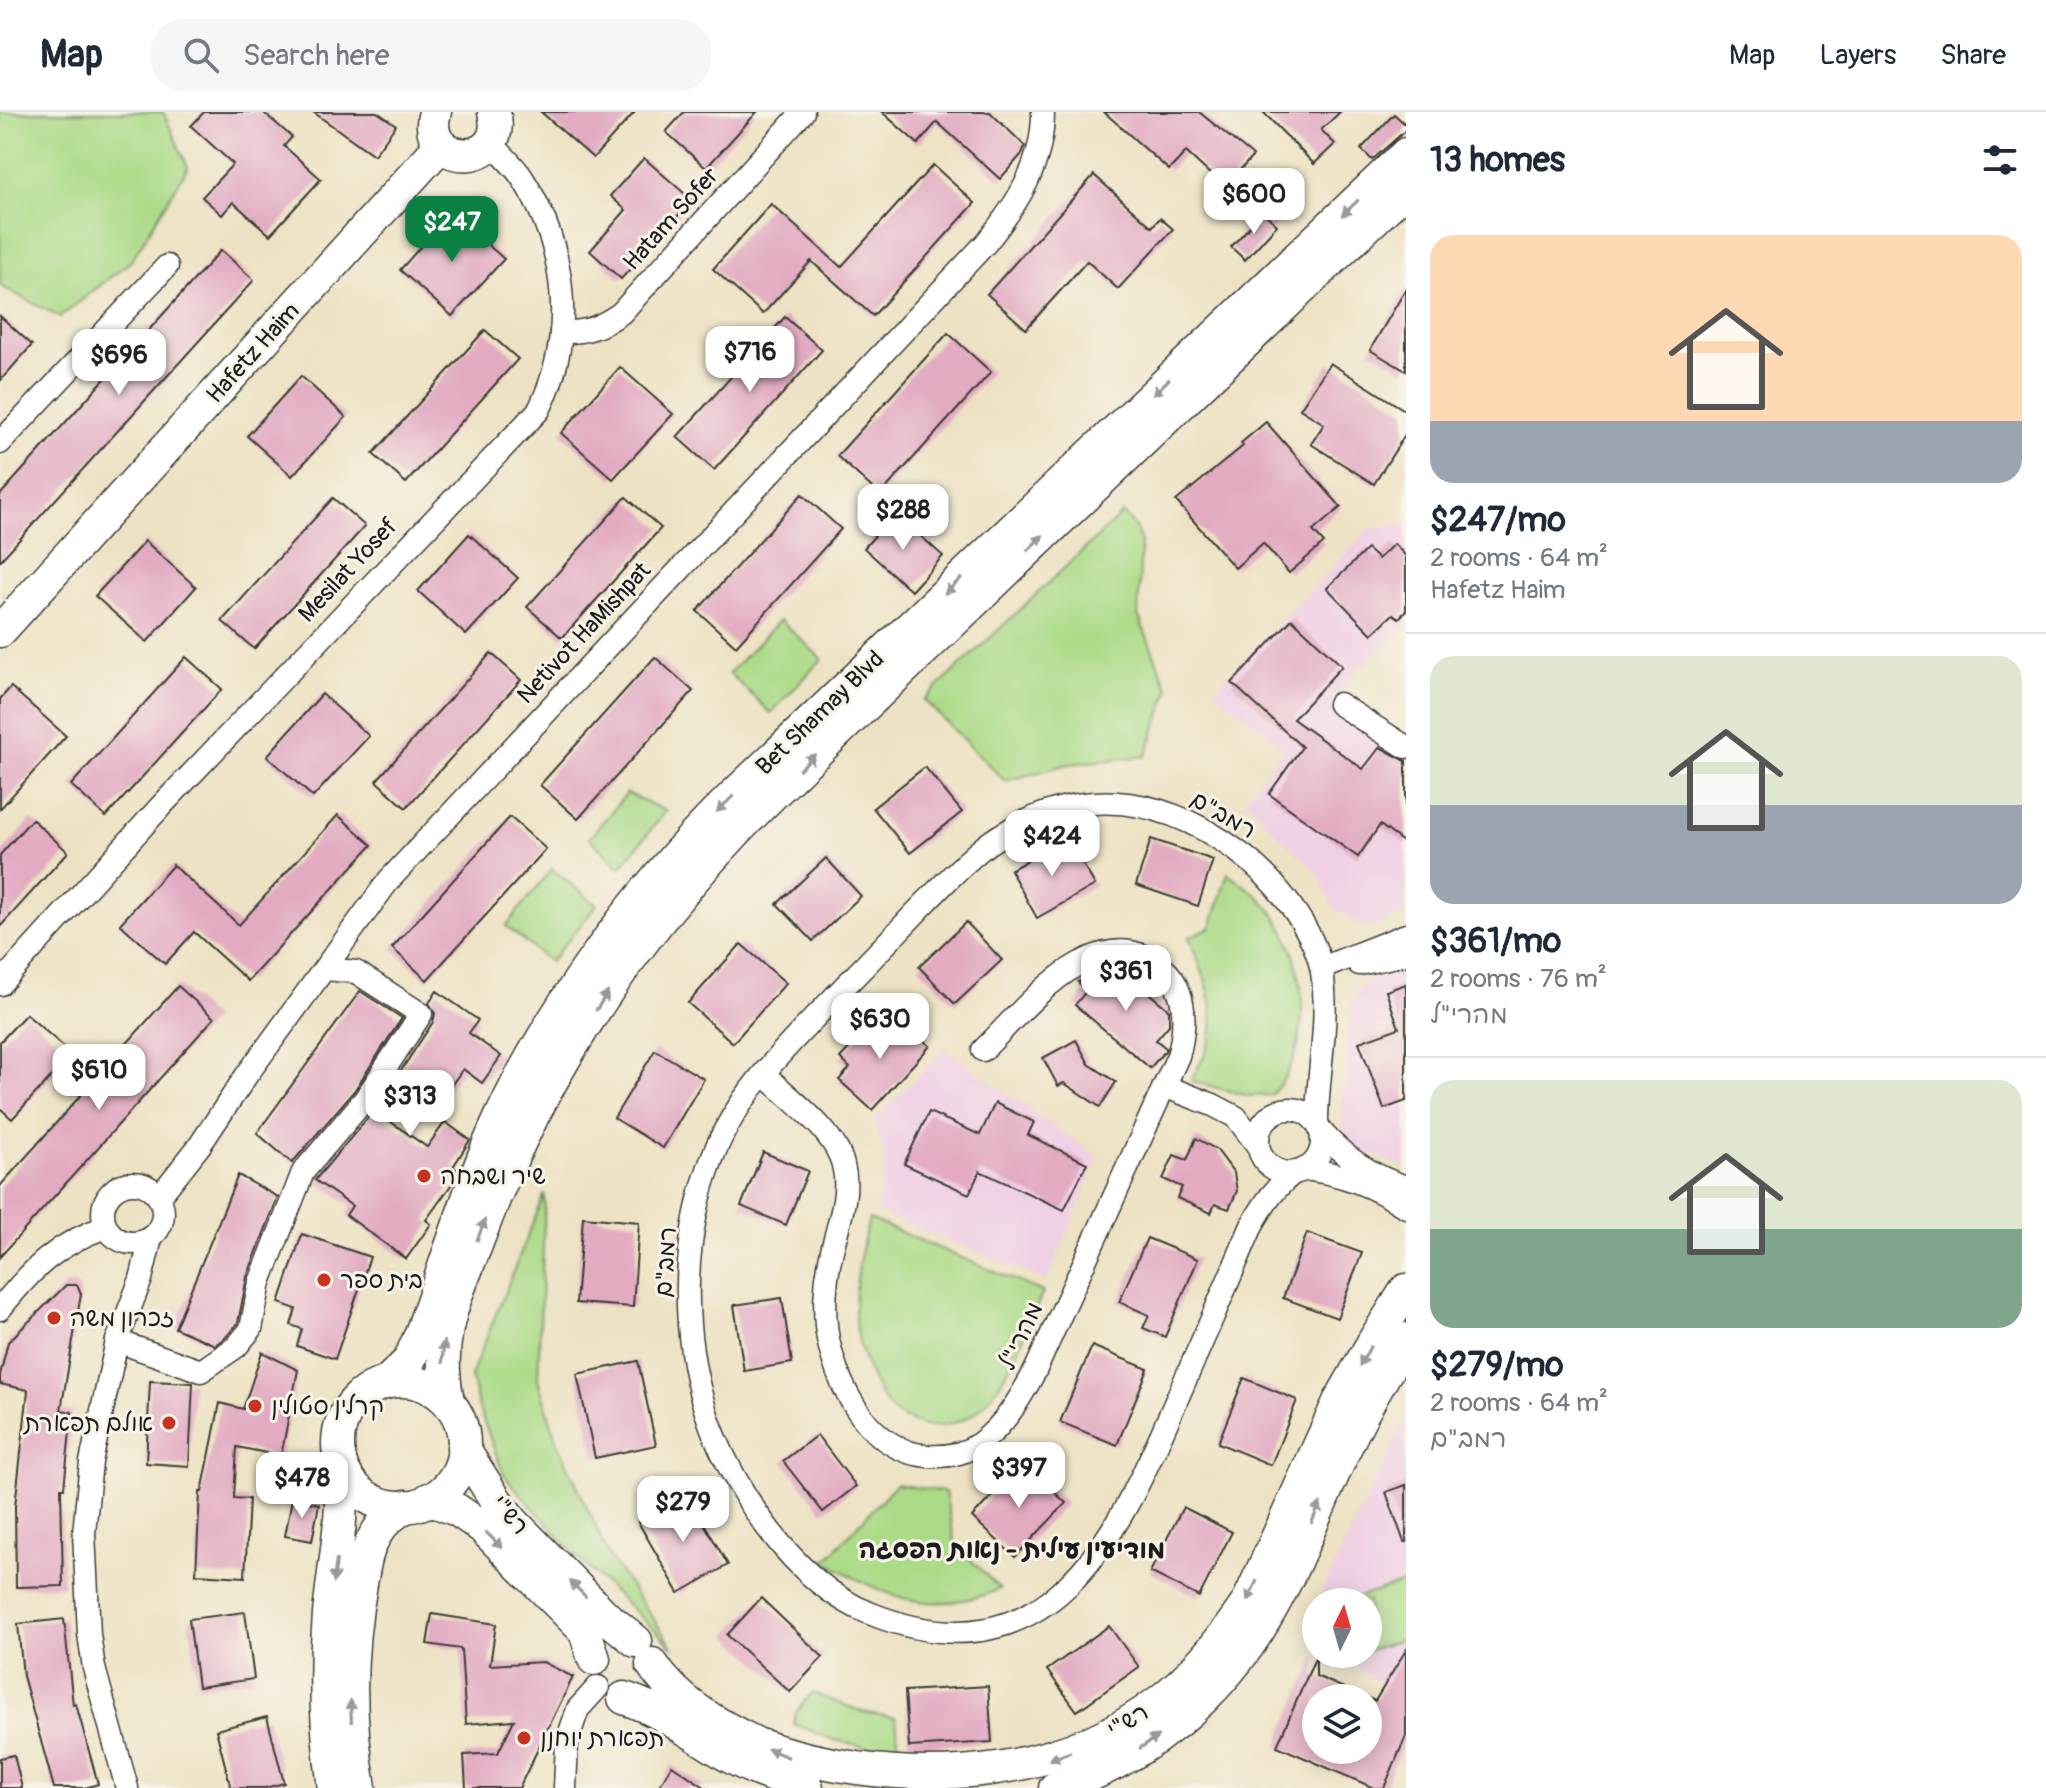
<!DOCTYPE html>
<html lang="en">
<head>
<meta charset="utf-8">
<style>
  body { margin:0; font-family:Pangolin,"Playpen Sans Hebrew",sans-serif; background:#f6f6f7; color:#1f2937; height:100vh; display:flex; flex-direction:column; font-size:30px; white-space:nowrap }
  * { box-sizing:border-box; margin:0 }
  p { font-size:26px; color:#747a83 }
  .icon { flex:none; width:44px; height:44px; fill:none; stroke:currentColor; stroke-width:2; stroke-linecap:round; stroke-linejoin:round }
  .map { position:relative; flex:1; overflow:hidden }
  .details { display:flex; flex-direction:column; background:#fff; width:640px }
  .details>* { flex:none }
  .needle { width:52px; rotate:5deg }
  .fabs { position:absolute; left:1302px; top:1476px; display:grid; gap:16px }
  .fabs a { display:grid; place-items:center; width:80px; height:80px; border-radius:50%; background:#fff; box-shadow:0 4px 20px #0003; font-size:40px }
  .price { position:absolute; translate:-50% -68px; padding:0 18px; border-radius:16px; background:#fff; color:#222; font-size:26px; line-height:52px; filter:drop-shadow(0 2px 4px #0008) }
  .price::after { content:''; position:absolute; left:50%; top:48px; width:24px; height:18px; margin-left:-12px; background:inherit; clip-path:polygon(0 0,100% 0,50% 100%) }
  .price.on { background:#0b8043; color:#fff }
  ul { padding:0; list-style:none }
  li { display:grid; align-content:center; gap:16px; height:424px; padding:0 24px }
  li+li { border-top:2px solid #e0e1e3 }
  li span { display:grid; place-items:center; height:248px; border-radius:24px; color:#555 }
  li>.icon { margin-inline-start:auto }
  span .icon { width:144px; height:144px; fill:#fffc; stroke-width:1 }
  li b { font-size:34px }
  h2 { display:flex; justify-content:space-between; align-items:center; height:96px; padding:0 24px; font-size:34px }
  header { display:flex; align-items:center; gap:48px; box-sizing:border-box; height:112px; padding:0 40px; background:#fff; border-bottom:2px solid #e0e1e3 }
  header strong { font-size:38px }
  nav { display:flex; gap:44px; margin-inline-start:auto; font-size:28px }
  .search { width:560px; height:72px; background:#f6f6f7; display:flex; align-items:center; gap:20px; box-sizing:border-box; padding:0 28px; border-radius:32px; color:#747a83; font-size:30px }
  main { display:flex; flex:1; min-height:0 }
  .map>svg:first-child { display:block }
  .built { fill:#f0d0e5 }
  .green { fill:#acdb88; stroke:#647c52; stroke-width:2 }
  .building { fill:#e2abc2 }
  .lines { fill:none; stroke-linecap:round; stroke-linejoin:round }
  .street-casing { stroke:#3b3a35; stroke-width:25 }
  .secondary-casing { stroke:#3b3a35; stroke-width:35 }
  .street { stroke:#fff; stroke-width:22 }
  .secondary { stroke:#fff; stroke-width:32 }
  .oneway { fill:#999 }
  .poi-dot { fill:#c8321e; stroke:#f7f3e8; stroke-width:3 }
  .labels { text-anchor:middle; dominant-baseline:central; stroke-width:6; stroke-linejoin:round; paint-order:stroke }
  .street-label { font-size:24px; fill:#1c1c1c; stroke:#f7f3e8 }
  .poi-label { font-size:24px; fill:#1c1c1c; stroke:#f7f3e8; text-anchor:start }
  .neighbourhood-label { font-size:26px; font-weight:bold; fill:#1c1c1c; stroke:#f7f3e8 }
</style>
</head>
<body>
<header>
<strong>Map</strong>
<div class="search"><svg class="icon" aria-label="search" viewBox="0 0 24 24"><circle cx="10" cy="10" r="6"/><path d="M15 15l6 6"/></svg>Search here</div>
<nav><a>Map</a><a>Layers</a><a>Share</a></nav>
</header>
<main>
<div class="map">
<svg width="1406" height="1676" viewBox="0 0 1406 1676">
  <rect width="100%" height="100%" fill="#f7f3e8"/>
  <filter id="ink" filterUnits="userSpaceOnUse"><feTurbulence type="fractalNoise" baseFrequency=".0125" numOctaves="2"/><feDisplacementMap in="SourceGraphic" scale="16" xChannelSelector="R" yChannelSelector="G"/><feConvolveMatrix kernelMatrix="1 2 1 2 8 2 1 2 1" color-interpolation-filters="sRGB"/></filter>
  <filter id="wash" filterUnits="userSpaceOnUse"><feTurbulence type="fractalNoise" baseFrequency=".006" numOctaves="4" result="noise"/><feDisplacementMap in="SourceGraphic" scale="32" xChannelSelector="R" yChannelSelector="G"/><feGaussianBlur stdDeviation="1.8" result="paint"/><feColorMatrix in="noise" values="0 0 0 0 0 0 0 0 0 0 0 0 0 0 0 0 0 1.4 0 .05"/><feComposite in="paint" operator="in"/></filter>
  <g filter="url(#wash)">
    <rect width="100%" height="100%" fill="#ede2c3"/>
    <!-- built -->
    <g class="built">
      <polygon points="1406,410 1406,514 1365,550 1332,587 1406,638 1406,801 1368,817 1333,796 1319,762 1269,714 1245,687 1285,636 1214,579 1368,418"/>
      <polygon points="1406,853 1406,1056 1356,1036 1342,1017 1347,926 1353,882 1364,870"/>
      <polygon points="945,937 1098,1046 1047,1169 876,1099 882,1071 883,1040 875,1007"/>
      <polygon points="1406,1304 1406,1586 1333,1542 1368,1542 1368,1490 1317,1490"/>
    </g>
    <!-- green -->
    <g class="green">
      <polygon points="0,0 163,0 188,55 131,149 60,205 0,174"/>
      <polygon points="1123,401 1135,415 1141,430 1138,503 1169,578 1146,644 1069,652 1005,669 924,588"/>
      <polygon points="780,508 822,547 771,601 729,561"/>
      <polygon points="627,681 666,699 620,756 589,726"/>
      <polygon points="552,757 597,793 550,850 506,814"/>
      <path d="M1228,761C1239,770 1252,778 1262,788C1309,835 1318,936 1271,983L1249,984L1191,969C1197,956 1207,942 1210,929C1219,892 1202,859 1189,825L1211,815Z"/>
      <polygon points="545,1081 538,1267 556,1327 610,1446 674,1536 582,1450 504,1363 478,1294 471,1264"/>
      <path d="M869,1107L1043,1180C1027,1215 1008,1272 978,1298C965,1310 938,1318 921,1313C914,1310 904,1308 898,1303C873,1286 855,1227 855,1198C855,1167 861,1137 869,1107Z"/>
      <path d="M896,1372L945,1380L955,1432L1000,1477C929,1506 887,1485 825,1449Z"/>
      <polygon points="1406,1470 1406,1526 1368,1539 1368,1490 1347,1489"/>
      <polygon points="812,1581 863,1600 896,1606 899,1642 834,1628 794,1612 796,1600"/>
    </g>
    <g id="blocks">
      <!-- building -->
      <g class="building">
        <polygon points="204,0 263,0 292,25 284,34 321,67 270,123 233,90 222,103 202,85 233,52 191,14"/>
        <polygon points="313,0 377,0 396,13 374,43"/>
        <polygon points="541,0 635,0 593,46"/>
        <polygon points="684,0 757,0 706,56 666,20"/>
        <polygon points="882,0 990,0 1025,34 1022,42 1000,67 937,10 918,32"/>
        <polygon points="1104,0 1199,0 1253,44 1224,75 1186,40 1169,58"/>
        <polygon points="1263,0 1340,0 1321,18 1335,32 1314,52"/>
        <polygon points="1394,2 1406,13 1406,18 1372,48 1361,37"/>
        <polygon points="644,46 692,88 621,167 590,139 626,98 610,84"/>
        <polygon points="933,53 975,91 873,204 811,149 763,202 713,157 771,92 841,155"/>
        <polygon points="1094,63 1152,115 1160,106 1173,117 1118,177 1087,149 1026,217 987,182"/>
        <polygon points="451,100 504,147 452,204 400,158"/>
        <polygon points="1263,100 1277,113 1245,148 1231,135"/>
        <polygon points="221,138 254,168 0,449 0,383"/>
        <polygon points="1406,177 1406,259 1370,238"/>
        <polygon points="0,204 32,233 0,269"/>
        <polygon points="785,205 822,238 714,358 677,325"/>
        <polygon points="485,218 518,247 406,371 373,342"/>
        <polygon points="948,221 991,260 880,383 837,344"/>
        <polygon points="1330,251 1406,299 1406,321 1374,372 1311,332 1324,312 1300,297"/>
        <polygon points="620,255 673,302 613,367 561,321"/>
        <polygon points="301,264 346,305 292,364 247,324"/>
        <polygon points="1266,310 1341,395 1313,419 1324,431 1289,461 1263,431 1235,456 1176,389 1243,334 1241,331"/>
        <polygon points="802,382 841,417 736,534 697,499"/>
        <polygon points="626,385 661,416 562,526 527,495"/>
        <polygon points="333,386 365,414 254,537 222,509"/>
        <polygon points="895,401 943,444 911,479 864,436"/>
        <polygon points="469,422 518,466 466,523 418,479"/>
        <polygon points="145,429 196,475 147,530 95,484"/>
        <polygon points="1394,432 1406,444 1406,499 1399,506 1393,502 1372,522 1327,476 1367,437 1378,447"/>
        <polygon points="1292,507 1342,554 1293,607 1363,657 1380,635 1406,649 1406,732 1380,713 1358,745 1269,682 1302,635 1232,571"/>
        <polygon points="491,541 521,568 406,696 376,669"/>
        <polygon points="186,545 222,577 106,705 71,673"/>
        <polygon points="655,545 693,579 578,707 540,673"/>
        <polygon points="11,575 66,624 0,697 0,587"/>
        <polygon points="322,582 369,624 313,685 267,644"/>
        <polygon points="925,655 962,700 910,741 873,696"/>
        <polygon points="338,703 372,733 248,869 194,820 165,852 120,812 173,753 239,813"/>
        <polygon points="510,705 546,737 427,868 392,836"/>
        <polygon points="32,707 68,740 0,815 0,743"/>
        <polygon points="1068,726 1095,773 1037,806 1010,758"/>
        <polygon points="1151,727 1213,748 1198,794 1136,773"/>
        <polygon points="826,746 861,784 813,829 777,792"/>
        <polygon points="966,810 1002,848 955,892 919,855"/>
        <polygon points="741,832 786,871 733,931 688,891"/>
        <polygon points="1119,856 1169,898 1169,913 1156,928 1166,936 1165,939 1150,956 1075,893 1087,878 1078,870"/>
        <polygon points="1406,872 1406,989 1384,997 1359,930 1399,916 1386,879"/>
        <polygon points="178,874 214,906 0,1145 0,1074"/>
        <polygon points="360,879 402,906 354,979 292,1051 257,1021"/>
        <polygon points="437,879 478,908 469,921 501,944 482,971 463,957 434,997 402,974 381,1003 427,1035 445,1010 470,1028 453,1055 458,1058 454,1069 426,1108 431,1112 406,1147 346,1103 352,1094 315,1068 377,995 433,910 435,902 429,891"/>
        <polygon points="26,902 72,942 12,1007 0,996 0,930"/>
        <polygon points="878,905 897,922 906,913 930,934 872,998 839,968 850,956 840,946"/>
        <polygon points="1076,928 1089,952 1116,970 1100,995 1064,971 1058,974 1043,946"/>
        <polygon points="655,938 704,967 663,1036 614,1006"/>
        <polygon points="995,991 1034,1010 1028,1023 1087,1051 1064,1098 980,1059 969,1082 904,1052 929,1000 980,1023"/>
        <polygon points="1196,1026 1217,1038 1234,1061 1237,1079 1229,1097 1215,1092 1211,1101 1177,1086 1182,1075 1163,1067 1174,1043 1187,1048"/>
        <polygon points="763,1040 808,1059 786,1113 741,1094"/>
        <polygon points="238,1063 278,1085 247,1165 238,1211 226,1225 215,1233 175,1216"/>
        <polygon points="583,1105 639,1110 633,1195 576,1191"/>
        <polygon points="1307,1121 1362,1141 1337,1206 1283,1186"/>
        <polygon points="302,1122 370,1145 335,1247 297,1234 302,1217 291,1213 296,1197 279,1191"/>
        <polygon points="1147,1126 1198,1147 1165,1225 1143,1216 1149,1203 1119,1190"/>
        <polygon points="66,1173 77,1173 81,1182 61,1298 72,1300 64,1376 61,1376 63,1474 16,1475 15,1394 28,1278 0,1272 0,1263 8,1230"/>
        <polygon points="782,1186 792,1251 744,1259 734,1193"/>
        <polygon points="1092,1234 1148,1257 1117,1333 1060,1310"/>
        <polygon points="262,1240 298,1258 281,1344 237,1335 234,1386 249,1387 245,1465 196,1462 200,1380 202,1380 220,1291 243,1297"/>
        <polygon points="638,1249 656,1333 595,1346 577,1262"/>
        <polygon points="1244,1266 1297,1288 1271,1353 1218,1331"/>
        <polygon points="150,1269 193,1271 189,1354 146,1351"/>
        <polygon points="817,1323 856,1374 823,1400 783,1349"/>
        <polygon points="1023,1351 1066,1391 1015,1445 972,1405"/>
        <polygon points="1406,1373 1406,1430 1404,1430 1386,1380"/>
        <polygon points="687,1382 728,1453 679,1481 638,1410"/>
        <polygon points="292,1387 319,1392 312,1429 285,1424"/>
        <polygon points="1183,1395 1232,1420 1199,1485 1150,1460"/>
        <polygon points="761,1486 823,1545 790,1580 727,1523"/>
        <polygon points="245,1500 254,1567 198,1575 189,1507"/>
        <polygon points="432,1502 496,1512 490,1553 543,1550 573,1565 519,1676 466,1676 464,1643 498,1641 514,1608 466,1612 461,1537 427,1532"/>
        <polygon points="64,1507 73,1593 76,1592 98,1672 85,1676 54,1676 23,1564 18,1512"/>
        <polygon points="1109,1514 1139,1555 1077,1599 1047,1558"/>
        <polygon points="1406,1538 1406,1624 1384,1676 1374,1676 1277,1634 1316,1544 1316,1564 1367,1586 1316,1586 1316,1638 1368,1638 1368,1586 1375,1589"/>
        <polygon points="988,1574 992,1630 909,1635 905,1579"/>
        <polygon points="267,1605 284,1671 265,1676 231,1676 216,1618"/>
        <polygon points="14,1643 22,1676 0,1676 0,1646"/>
        <polygon points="672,1653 706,1676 658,1676"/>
      </g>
    </g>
  </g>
  <g filter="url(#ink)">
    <use href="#blocks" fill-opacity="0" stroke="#3b3a35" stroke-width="2"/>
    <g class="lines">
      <!-- street casing -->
      <g class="street-casing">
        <g id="street">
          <path d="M561,220C586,221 601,215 621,201L803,0"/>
          <polyline points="0,331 167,154"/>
          <polyline points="1339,592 1406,635"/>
          <polyline points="1359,852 1406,842"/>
          <polyline points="1322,856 1406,823"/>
          <path d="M0,872L161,694L539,298C576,223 567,137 523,67C515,54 501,42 490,30"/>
          <path d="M764,962C789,986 835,1019 843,1053C851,1082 837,1114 831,1143C825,1169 823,1201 828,1227C839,1279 871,1339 928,1344C946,1345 965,1342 980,1331C1005,1313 1021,1285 1035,1259L1178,944C1186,916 1188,879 1164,857C1099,800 1026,896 983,938"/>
          <polyline points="1164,974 1213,993 1236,1005 1258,1034"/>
          <circle cx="1290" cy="1029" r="32"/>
          <path d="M1321,1019C1343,1045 1374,1065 1406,1075"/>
          <path d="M1304,1057C1342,1061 1374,1074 1406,1095"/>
          <path d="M1295,1060C1275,1075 1265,1091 1253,1111C1228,1170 1202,1230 1176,1289C1117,1427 1048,1573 869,1501C793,1470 729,1373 705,1297C680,1216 682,1123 713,1044C739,977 796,926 844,875C872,847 899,818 926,790C946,770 966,748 989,731C1073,672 1157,680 1237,739C1272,764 1315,817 1322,860C1330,910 1317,961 1317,1010"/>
          <circle cx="133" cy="1101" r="30"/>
          <path d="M159,1085L200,1033L246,964L389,768L986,131C1018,91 1043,53 1043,0"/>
          <path d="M0,1197C31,1158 57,1131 106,1115"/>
          <polyline points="117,1229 201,1259 236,1235 251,1217 260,1170 303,1060 365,987 421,902 356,860 326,857"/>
          <polyline points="127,1676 94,1556 89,1522 84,1421 91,1350 117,1229 141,1167 151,1126"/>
          <polyline points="565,1676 567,1629 578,1597 598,1575"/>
        </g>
      </g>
      <!-- secondary casing -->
      <g class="secondary-casing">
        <g id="secondary">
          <path d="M435,0C419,55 509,58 494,0"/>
          <polyline points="0,519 441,33"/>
          <circle cx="401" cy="1332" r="63"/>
          <path d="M386,1271L409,1249L420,1224C443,1161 462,1097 488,1034C540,910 635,780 731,686L1406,42"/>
          <path d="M448,1289C434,1223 456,1186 479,1125C543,955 647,805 777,678L1406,77"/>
          <polyline points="463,1336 497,1390 513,1410 605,1504 636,1529"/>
          <polyline points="429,1387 457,1398 482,1415 585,1519 594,1547"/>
          <path d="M652,1552C677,1590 717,1613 757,1632C884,1676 1048,1676 1160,1589C1195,1562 1223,1527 1248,1490L1339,1290L1375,1227L1406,1178"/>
          <path d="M624,1586C661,1598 689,1620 722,1640C748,1656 778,1666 807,1676"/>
          <path d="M334,1676C326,1619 324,1560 329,1502C334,1453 344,1404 341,1354"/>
          <path d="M360,1676C348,1608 348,1540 361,1472C364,1454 367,1434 378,1419C385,1408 395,1401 406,1394"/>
          <path d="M1055,1676C1144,1649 1221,1584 1267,1504C1301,1446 1322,1382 1352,1322C1368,1289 1387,1258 1406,1227"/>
        </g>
      </g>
      <!-- street -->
      <use href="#street" class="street"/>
      <!-- secondary -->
      <use href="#secondary" class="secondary"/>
    </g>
    <!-- one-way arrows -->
    <defs><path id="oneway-solid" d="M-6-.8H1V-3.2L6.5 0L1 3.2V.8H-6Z" transform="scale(2)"/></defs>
    <g class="oneway">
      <use href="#oneway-solid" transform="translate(1350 96) rotate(136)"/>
      <use href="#oneway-solid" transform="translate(1161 275) rotate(136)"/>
      <use href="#oneway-solid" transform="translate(1035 431) rotate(-44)"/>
      <use href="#oneway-solid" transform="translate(953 474) rotate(136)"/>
      <use href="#oneway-solid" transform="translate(807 650) rotate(-44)"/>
      <use href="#oneway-solid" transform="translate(725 692) rotate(136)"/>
      <use href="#oneway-solid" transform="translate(602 889) rotate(-57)"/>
      <use href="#oneway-solid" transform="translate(481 1118) rotate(-69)"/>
      <use href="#oneway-solid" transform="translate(443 1240) rotate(-86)"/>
      <use href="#oneway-solid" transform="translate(1365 1244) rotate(119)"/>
      <use href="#oneway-solid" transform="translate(1316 1401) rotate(-66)"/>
      <use href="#oneway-solid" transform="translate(494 1428) rotate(45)"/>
      <use href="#oneway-solid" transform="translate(335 1459) rotate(97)"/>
      <use href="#oneway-solid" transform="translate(578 1477) rotate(-135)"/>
      <use href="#oneway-solid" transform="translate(1252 1479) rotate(115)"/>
      <use href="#oneway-solid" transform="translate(351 1599) rotate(-92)"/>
      <use href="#oneway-solid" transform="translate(1149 1630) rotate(-35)"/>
      <use href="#oneway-solid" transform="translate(778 1641) rotate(-158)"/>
      <use href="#oneway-solid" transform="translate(1060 1644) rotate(159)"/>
    </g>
  </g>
  <!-- markers -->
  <g class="poi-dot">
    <circle cx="424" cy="1064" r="8"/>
    <circle cx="324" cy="1168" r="8"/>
    <circle cx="54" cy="1206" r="8"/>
    <circle cx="255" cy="1294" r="8"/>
    <circle cx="169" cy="1311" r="8"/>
    <circle cx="524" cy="1626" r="8"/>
  </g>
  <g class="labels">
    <!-- street labels -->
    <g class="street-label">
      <text transform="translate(671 107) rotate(-48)">Hatam Sofer</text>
      <text transform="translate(253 241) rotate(-48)">Hafetz Haim</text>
      <text transform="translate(348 458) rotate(-47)">Mesilat Yosef</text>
      <text transform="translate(584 521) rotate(-47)">Netivot HaMishpat</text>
      <text transform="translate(820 601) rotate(-44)">Bet Shamay Blvd</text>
      <text transform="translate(1223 703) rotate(30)">רמב"ם</text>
      <text transform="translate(666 1150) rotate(-86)">רמב"ם</text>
      <text transform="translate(1021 1224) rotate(-65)">מהרי"ל</text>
      <text transform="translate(510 1403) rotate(50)">רש"י</text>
      <text transform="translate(1128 1609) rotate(-31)">רש"י</text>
    </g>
    <!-- poi labels -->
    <g class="poi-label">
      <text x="440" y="1064">שיר ושבחה</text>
      <text x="340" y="1168">בית ספר</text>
      <text x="70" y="1206">זכרון משה</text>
      <text x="271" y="1294">קרלין סטולין</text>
      <text x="153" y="1311" text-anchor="end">אולם תפארת</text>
      <text x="540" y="1626">תפארת יוחנן</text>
    </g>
    <!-- neighbourhood labels -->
    <g class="neighbourhood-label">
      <text x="1012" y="1438">מודיעין עילית - נאות הפסגה</text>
    </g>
  </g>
</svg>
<div class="fabs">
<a><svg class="needle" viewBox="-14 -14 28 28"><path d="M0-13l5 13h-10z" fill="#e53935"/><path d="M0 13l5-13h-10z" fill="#747a83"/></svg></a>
<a><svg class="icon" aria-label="layers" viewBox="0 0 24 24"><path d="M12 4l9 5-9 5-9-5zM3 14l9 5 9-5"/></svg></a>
</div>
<b class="price" style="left:1254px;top:124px">$600</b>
<b class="price on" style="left:452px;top:152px">$247</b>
<b class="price" style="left:750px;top:282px">$716</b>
<b class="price" style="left:119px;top:285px">$696</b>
<b class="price" style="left:903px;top:440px">$288</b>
<b class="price" style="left:1052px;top:766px">$424</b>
<b class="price" style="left:1126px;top:901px">$361</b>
<b class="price" style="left:880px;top:949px">$630</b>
<b class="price" style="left:99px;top:1000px">$610</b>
<b class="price" style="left:410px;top:1026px">$313</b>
<b class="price" style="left:1019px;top:1398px">$397</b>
<b class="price" style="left:302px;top:1408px">$478</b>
<b class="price" style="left:683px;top:1432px">$279</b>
</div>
<section class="details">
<h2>13 homes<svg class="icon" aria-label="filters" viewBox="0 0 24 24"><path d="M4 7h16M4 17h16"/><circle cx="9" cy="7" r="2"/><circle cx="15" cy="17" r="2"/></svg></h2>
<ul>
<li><span style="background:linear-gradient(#ffd9b3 75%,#9aa5b1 0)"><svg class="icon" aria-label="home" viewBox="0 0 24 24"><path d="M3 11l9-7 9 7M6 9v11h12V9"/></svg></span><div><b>$247/mo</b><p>2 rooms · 64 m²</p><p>Hafetz Haim</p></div></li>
<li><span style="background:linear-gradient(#dfe7d0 60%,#9aa5b1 0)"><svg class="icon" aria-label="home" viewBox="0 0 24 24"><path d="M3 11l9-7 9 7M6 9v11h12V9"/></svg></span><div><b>$361/mo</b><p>2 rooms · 76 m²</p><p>מהרי&quot;ל</p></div></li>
<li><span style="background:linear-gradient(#dfe7d0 60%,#7fa58c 0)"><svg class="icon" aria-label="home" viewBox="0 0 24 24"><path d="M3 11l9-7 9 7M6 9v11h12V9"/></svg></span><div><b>$279/mo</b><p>2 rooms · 64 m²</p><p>רמב&quot;ם</p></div></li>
</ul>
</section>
</main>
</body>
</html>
